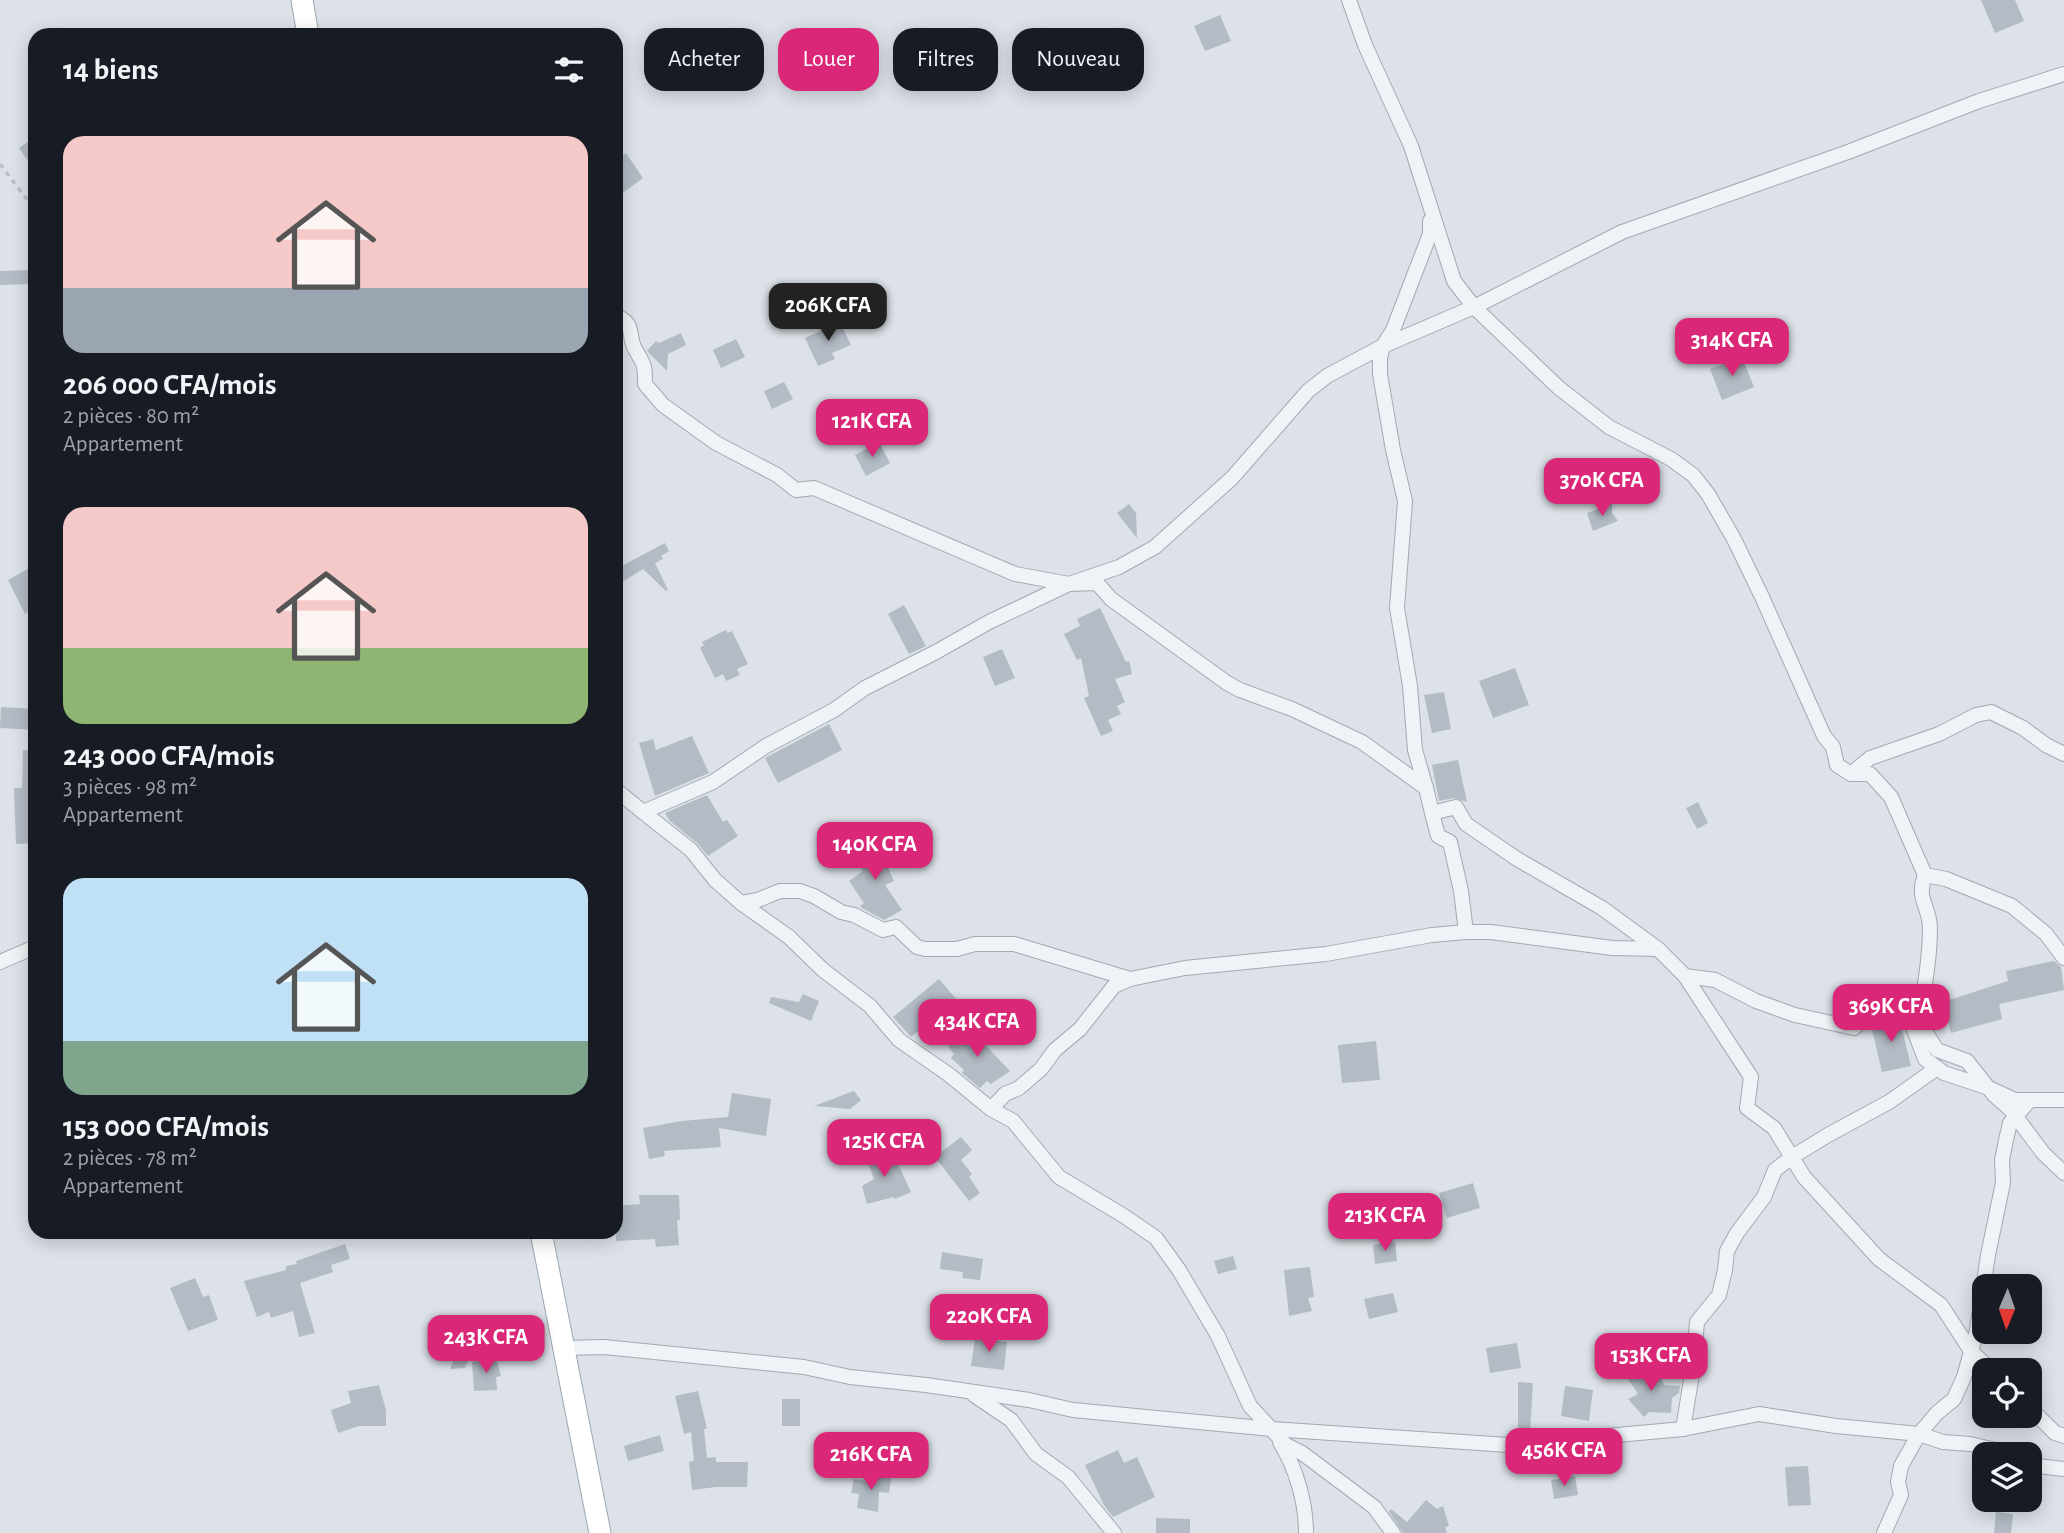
<!DOCTYPE html>
<html lang="fr">
<head>
<meta charset="utf-8">
<style>
  body { margin:0; font-family:"Alegreya Sans",sans-serif; background:#20242c; color:#f1f3f6; height:100vh; display:flex; flex-direction:column; font-size:26px; white-space:nowrap }
  * { box-sizing:border-box; margin:0 }
  p { font-size:23px; color:#9ea1a6 }
  .icon { flex:none; width:38px; height:38px; fill:none; stroke:currentColor; stroke-width:2; stroke-linecap:round; stroke-linejoin:round }
  .map { position:relative; flex:1; overflow:hidden }
  .drawer { position:absolute; left:28px; top:28px; width:595px; height:1211px; display:flex; flex-direction:column; background:#171b24; border-radius:21px; box-shadow:0 4px 18px #0003 }
  .drawer>* { flex:none }
  .top-card { position:absolute; left:644px; top:28px; width:665px; height:63px; display:flex; gap:14px }
  .needle { width:46px; rotate:182deg }
  .fabs { position:absolute; left:1972px; top:1274px; display:grid; gap:14px }
  .fabs a { display:grid; place-items:center; width:70px; height:70px; border-radius:14px; background:#171b24; box-shadow:0 4px 18px #0003; font-size:35px }
  .price { position:absolute; translate:-50% -60px; padding:0 16px; border-radius:14px; background:#db2777; color:#fff; font-size:23px; line-height:46px; filter:drop-shadow(0 2px 4px #0008) }
  .price::after { content:''; position:absolute; left:50%; top:42px; width:21px; height:16px; margin-left:-10px; background:inherit; clip-path:polygon(0 0,100% 0,50% 100%) }
  .price.selected { background:#222; color:#fff }
  ul { padding:0; list-style:none }
  li { display:grid; align-content:center; gap:14px; height:371px; padding:0 35px }
  li span { display:grid; place-items:center; height:217px; border-radius:21px; color:#555 }
  li>.icon { margin-inline-start:auto }
  span .icon { width:126px; height:126px; fill:#fffc; stroke-width:1 }
  li b { font-size:30px }
  h2 { display:flex; justify-content:space-between; align-items:center; height:84px; padding:0 35px; font-size:30px }
  .pill { padding:0 24px; border-radius:21px; background:#171b24; box-shadow:0 4px 18px #0003; font-size:24px; line-height:63px }
  .pill.selected { background:#db2777; color:#fff }
  .map>svg:first-child { display:block }
  .building { fill:#b3bbc5 }
  .lines { fill:none; stroke-linecap:round; stroke-linejoin:round }
  .minor-casing { stroke:#a1a9b2; stroke-width:16 }
  .primary-casing { stroke:#9ba7b4; stroke-width:23 }
  .path { stroke:#bac0c6; stroke-width:3.5; stroke-dasharray:5 5; stroke-linecap:butt }
  .minor { stroke:#eff2f6; stroke-width:14 }
  .primary { stroke:#fff; stroke-width:21 }
</style>
</head>
<body>
<div class="map">
<svg width="2064" height="1533" viewBox="0 0 2064 1533">
  <rect width="100%" height="100%" fill="#dce2e8"/>
  <!-- building -->
  <g class="building">
    <polygon points="1981,0 2015,0 2024,21 1995,33"/>
    <polygon points="1220,15 1231,41 1205,51 1194,26"/>
    <polygon points="1073,55 1084,69 1055,90 1045,76"/>
    <polygon points="35,137 35,171 19,148"/>
    <polygon points="626,153 643,178 616,198 616,160"/>
    <polygon points="29,270 29,284 0,285 0,271"/>
    <polygon points="840,322 851,345 832,353 835,359 818,366 805,338"/>
    <polygon points="681,333 686,345 668,354 667,371 647,351 656,341 659,343"/>
    <polygon points="736,339 745,357 721,368 713,350"/>
    <polygon points="1742,357 1754,387 1722,400 1710,369"/>
    <polygon points="784,382 793,399 772,409 764,391"/>
    <polygon points="879,442 890,463 866,476 855,455"/>
    <polygon points="1129,504 1136,513 1137,538 1117,513"/>
    <polygon points="1612,504 1612,513 1618,521 1593,531 1587,513"/>
    <polygon points="665,543 669,551 661,556 663,559 655,563 668,590 666,591 643,569 616,586 616,569"/>
    <polygon points="35,565 35,608 25,614 8,580"/>
    <polygon points="904,605 926,646 909,654 888,614"/>
    <polygon points="1100,608 1126,662 1129,661 1132,674 1115,679 1125,702 1117,706 1121,714 1108,720 1113,731 1101,736 1084,698 1089,696 1081,658 1077,660 1064,634 1080,626 1077,619"/>
    <polygon points="726,630 728,633 732,631 748,664 737,669 740,675 726,681 723,674 715,678 700,648 704,645 702,642"/>
    <polygon points="1002,649 1015,678 995,686 983,657"/>
    <polygon points="1515,668 1529,705 1493,718 1479,681"/>
    <polygon points="1444,692 1451,729 1432,733 1424,695"/>
    <polygon points="1,707 35,709 35,730 0,728"/>
    <polygon points="829,724 842,750 778,783 765,758"/>
    <polygon points="692,736 709,773 655,796 639,743 653,739 656,750"/>
    <polygon points="23,750 35,750 35,843 16,844 14,788 22,788"/>
    <polygon points="1458,760 1467,802 1454,798 1439,801 1432,765"/>
    <polygon points="707,795 723,822 727,820 738,836 708,856 697,843 670,821 665,813"/>
    <polygon points="1698,802 1708,823 1697,829 1686,808"/>
    <polygon points="873,841 890,863 887,866 894,881 885,885 902,910 884,920 862,908 860,906 864,903 849,881 863,871 851,857"/>
    <polygon points="2054,961 2061,967 2064,990 1999,1004 2002,1019 1951,1033 1943,1002 2008,981 2006,971"/>
    <polygon points="939,979 956,999 911,1037 893,1017"/>
    <polygon points="803,994 819,1001 811,1021 769,1003 771,997 799,1002"/>
    <polygon points="1891,1016 1899,1017 1911,1066 1882,1072 1871,1025 1877,1019"/>
    <polygon points="968,1027 1010,1071 991,1084 987,1081 980,1088 962,1073 964,1070 951,1058 954,1054 948,1047"/>
    <polygon points="1376,1041 1380,1080 1342,1083 1338,1045"/>
    <polygon points="854,1091 861,1100 850,1109 814,1106"/>
    <polygon points="732,1093 771,1099 766,1136 719,1128 721,1147 664,1151 665,1156 649,1159 643,1128 682,1121 728,1117"/>
    <polygon points="961,1137 972,1150 961,1160 972,1174 969,1177 980,1193 969,1201 935,1157"/>
    <polygon points="884,1148 891,1165 897,1162 911,1192 895,1199 894,1197 867,1204 862,1186 874,1179 865,1155"/>
    <polygon points="1473,1183 1480,1208 1447,1218 1439,1193"/>
    <polygon points="639,1195 679,1195 680,1220 677,1220 679,1245 656,1247 655,1239 616,1241 616,1206 640,1204"/>
    <polygon points="1395,1242 1397,1261 1375,1264 1373,1245"/>
    <polygon points="345,1244 350,1259 331,1265 333,1272 300,1283 315,1333 299,1337 293,1311 271,1318 269,1312 257,1317 244,1281 286,1270 286,1266 297,1264 296,1261"/>
    <polygon points="942,1252 983,1259 980,1280 962,1278 963,1272 940,1269"/>
    <polygon points="1233,1256 1237,1269 1218,1274 1214,1261"/>
    <polygon points="1310,1267 1314,1297 1308,1298 1312,1311 1289,1316 1284,1270"/>
    <polygon points="195,1278 203,1297 209,1295 218,1320 188,1331 170,1288"/>
    <polygon points="1393,1293 1398,1312 1369,1319 1364,1299"/>
    <polygon points="975,1338 1007,1342 1004,1370 971,1366"/>
    <polygon points="1517,1343 1521,1368 1490,1373 1486,1348"/>
    <polygon points="460,1345 473,1350 465,1368 450,1369"/>
    <polygon points="496,1357 501,1376 496,1377 497,1390 474,1391 472,1362"/>
    <polygon points="1635,1364 1644,1379 1661,1377 1664,1385 1680,1386 1679,1393 1672,1398 1671,1413 1649,1412 1644,1417 1628,1399 1638,1394 1623,1371"/>
    <polygon points="1518,1382 1533,1383 1530,1433 1518,1434"/>
    <polygon points="379,1385 386,1410 386,1426 359,1426 338,1433 331,1410 351,1403 348,1391"/>
    <polygon points="1565,1386 1593,1390 1589,1421 1561,1416"/>
    <polygon points="698,1391 707,1429 704,1429 707,1458 716,1457 716,1462 748,1462 747,1487 716,1487 692,1490 689,1462 694,1461 691,1432 684,1434 675,1396"/>
    <rect x="782" y="1399" width="18" height="27"/>
    <polygon points="660,1435 664,1451 628,1461 624,1446"/>
    <polygon points="1118,1450 1124,1463 1137,1457 1155,1497 1113,1517 1104,1505 1085,1465"/>
    <polygon points="1808,1466 1811,1505 1788,1506 1785,1467"/>
    <polygon points="1575,1476 1578,1495 1554,1499 1551,1480"/>
    <polygon points="872,1477 891,1478 889,1493 879,1492 878,1512 857,1508 859,1494 851,1493 854,1479 872,1482"/>
    <polygon points="1426,1500 1437,1509 1443,1506 1449,1526 1445,1527 1447,1533 1403,1533 1389,1512 1391,1509 1407,1522"/>
    <polygon points="1996,1512 2013,1514 2011,1533 1994,1533"/>
    <polygon points="1156,1518 1190,1519 1190,1533 1156,1533"/>
  </g>
  <g class="lines">
    <!-- minor casing -->
    <g class="minor-casing">
      <g id="minor">
        <polyline points="1349,0 1365,45 1411,146 1454,281 1474,307 1559,388 1609,427 1671,459 1693,475 1708,494 1734,539 1762,597 1824,736 1833,747 1837,765 1851,774 1870,774 1891,797 1925,875 1946,879 2012,906 2046,934 2064,958"/>
        <path d="M616,316C635,323 628,334 634,347C644,366 645,362 645,384L663,405L716,443L777,475L796,490L814,488L1015,574L1069,584L1097,583L1111,599L1227,683L1240,690L1292,709L1362,742L1426,788L1432,813L1456,807L1466,824L1517,859L1602,908L1658,949L1685,976L1715,980L1756,1001L1795,1015L1854,1028L1879,1004L1906,1009L1925,1059L1944,1073L1989,1088L2015,1100H2064"/>
        <polyline points="1851,774 1870,758 1939,734 1976,715 1991,712 2023,728 2046,745 2064,754"/>
        <polyline points="1426,788 1415,750 1410,686 1397,608 1405,501 1393,450 1380,374 1380,358 1383,346 1393,330 1430,234 1430,221"/>
        <polyline points="616,790 643,812 713,782 766,746 834,710 865,688 936,652 989,622 1069,584 1119,567 1155,547 1232,478 1308,391 1327,376 1383,346 1474,307 1622,232 1848,152 1979,101 2064,74"/>
        <polyline points="643,812 691,850 715,880 741,903 789,937 823,970 870,1006 899,1040 948,1074 991,1109 1013,1121 1059,1177 1124,1216 1156,1238 1179,1270 1218,1336 1250,1406 1286,1445 1302,1453 1374,1507 1393,1533"/>
        <polyline points="1432,813 1438,836 1450,842 1461,891 1466,932"/>
        <path d="M1925,875C1916,899 1929,905 1930,927C1930,955 1925,992 1917,1019L1937,1050L1967,1061L1994,1095L2011,1110L2043,1153L2064,1173"/>
        <polyline points="741,903 758,900 780,891 800,891 814,896 841,912 854,915 883,930 896,927 917,947 925,949 957,949 975,944 1014,944 1130,979"/>
        <polyline points="0,962 35,947"/>
        <polyline points="1685,976 1751,1077 1747,1108 1774,1128 1804,1177 1879,1259 1941,1305 1971,1351 1991,1370"/>
        <polyline points="991,1109 1005,1094 1019,1088 1041,1069 1055,1050 1080,1029 1114,986 1130,979 1185,968 1326,954 1432,935 1466,932 1491,932 1612,948 1658,949"/>
        <polyline points="564,1348 604,1347 804,1367 850,1377 926,1385 1029,1400 1073,1410 1272,1429 1508,1445 1683,1429 1759,1414 1836,1426 1919,1434 1943,1442 1970,1444 2013,1454"/>
        <polyline points="974,1395 1011,1420 1036,1454 1068,1477 1114,1533"/>
        <polyline points="2030,1408 2055,1433 2064,1436"/>
        <polyline points="1683,1429 1693,1368 1697,1322 1719,1295 1725,1270 1727,1251 1737,1233 1764,1197 1775,1170 1792,1157 1828,1135 1889,1102 1937,1068"/>
        <path d="M1280,1442C1296,1468 1306,1502 1306,1533"/>
        <polyline points="2030,1462 2038,1466 2064,1469"/>
        <polyline points="1884,1533 1901,1495 1898,1482 1901,1466 1919,1434 1937,1413 1954,1399 1964,1377 1977,1330 1988,1255 2003,1183 2002,1160 2006,1140 2010,1123 2029,1101"/>
      </g>
    </g>
    <!-- primary casing -->
    <g class="primary-casing">
      <g id="primary">
        <polyline points="302,0 308,35"/>
        <polyline points="541,1232 600,1533"/>
      </g>
    </g>
    <!-- path -->
    <polyline class="path" points="0,164 35,210"/>
    <!-- minor -->
    <use href="#minor" class="minor"/>
    <!-- primary -->
    <use href="#primary" class="primary"/>
  </g>
</svg>
<div class="fabs">
<a><svg class="needle" viewBox="-14 -14 28 28"><path d="M0-13l5 13h-10z" fill="#e53935"/><path d="M0 13l5-13h-10z" fill="#9ea1a6"/></svg></a>
<a><svg class="icon" aria-label="locate" viewBox="0 0 24 24"><circle cx="12" cy="12" r="6"/><path d="M12 2v4M12 18v4M2 12h4M18 12h4"/></svg></a>
<a><svg class="icon" aria-label="layers" viewBox="0 0 24 24"><path d="M12 4l9 5-9 5-9-5zM3 14l9 5 9-5"/></svg></a>
</div>
<b class="price selected" style="left:828px;top:343px">206K CFA</b>
<b class="price" style="left:1732px;top:378px">314K CFA</b>
<b class="price" style="left:872px;top:459px">121K CFA</b>
<b class="price" style="left:1602px;top:518px">370K CFA</b>
<b class="price" style="left:875px;top:882px">140K CFA</b>
<b class="price" style="left:1891px;top:1044px">369K CFA</b>
<b class="price" style="left:977px;top:1059px">434K CFA</b>
<b class="price" style="left:884px;top:1179px">125K CFA</b>
<b class="price" style="left:1385px;top:1253px">213K CFA</b>
<b class="price" style="left:989px;top:1354px">220K CFA</b>
<b class="price" style="left:486px;top:1375px">243K CFA</b>
<b class="price" style="left:1651px;top:1393px">153K CFA</b>
<b class="price" style="left:1564px;top:1488px">456K CFA</b>
<b class="price" style="left:871px;top:1492px">216K CFA</b>
<div class="top-card">
<a class="pill">Acheter</a>
<a class="pill selected">Louer</a>
<a class="pill">Filtres</a>
<a class="pill">Nouveau</a>
</div>
<section class="drawer">
<h2>14 biens<svg class="icon" aria-label="filters" viewBox="0 0 24 24"><path d="M4 7h16M4 17h16"/><circle cx="9" cy="7" r="2"/><circle cx="15" cy="17" r="2"/></svg></h2>
<ul>
<li><span style="background:linear-gradient(#f6c9c9 70%,#9aa5b1 0)"><svg class="icon" aria-label="home" viewBox="0 0 24 24"><path d="M3 11l9-7 9 7M6 9v11h12V9"/></svg></span><div><b>206 000 CFA/mois</b><p>2 pièces · 80 m²</p><p>Appartement</p></div></li>
<li><span style="background:linear-gradient(#f6c9c9 65%,#8fb573 0)"><svg class="icon" aria-label="home" viewBox="0 0 24 24"><path d="M3 11l9-7 9 7M6 9v11h12V9"/></svg></span><div><b>243 000 CFA/mois</b><p>3 pièces · 98 m²</p><p>Appartement</p></div></li>
<li><span style="background:linear-gradient(#bfe0f5 75%,#7fa58c 0)"><svg class="icon" aria-label="home" viewBox="0 0 24 24"><path d="M3 11l9-7 9 7M6 9v11h12V9"/></svg></span><div><b>153 000 CFA/mois</b><p>2 pièces · 78 m²</p><p>Appartement</p></div></li>
</ul>
</section>
</div>
</body>
</html>
